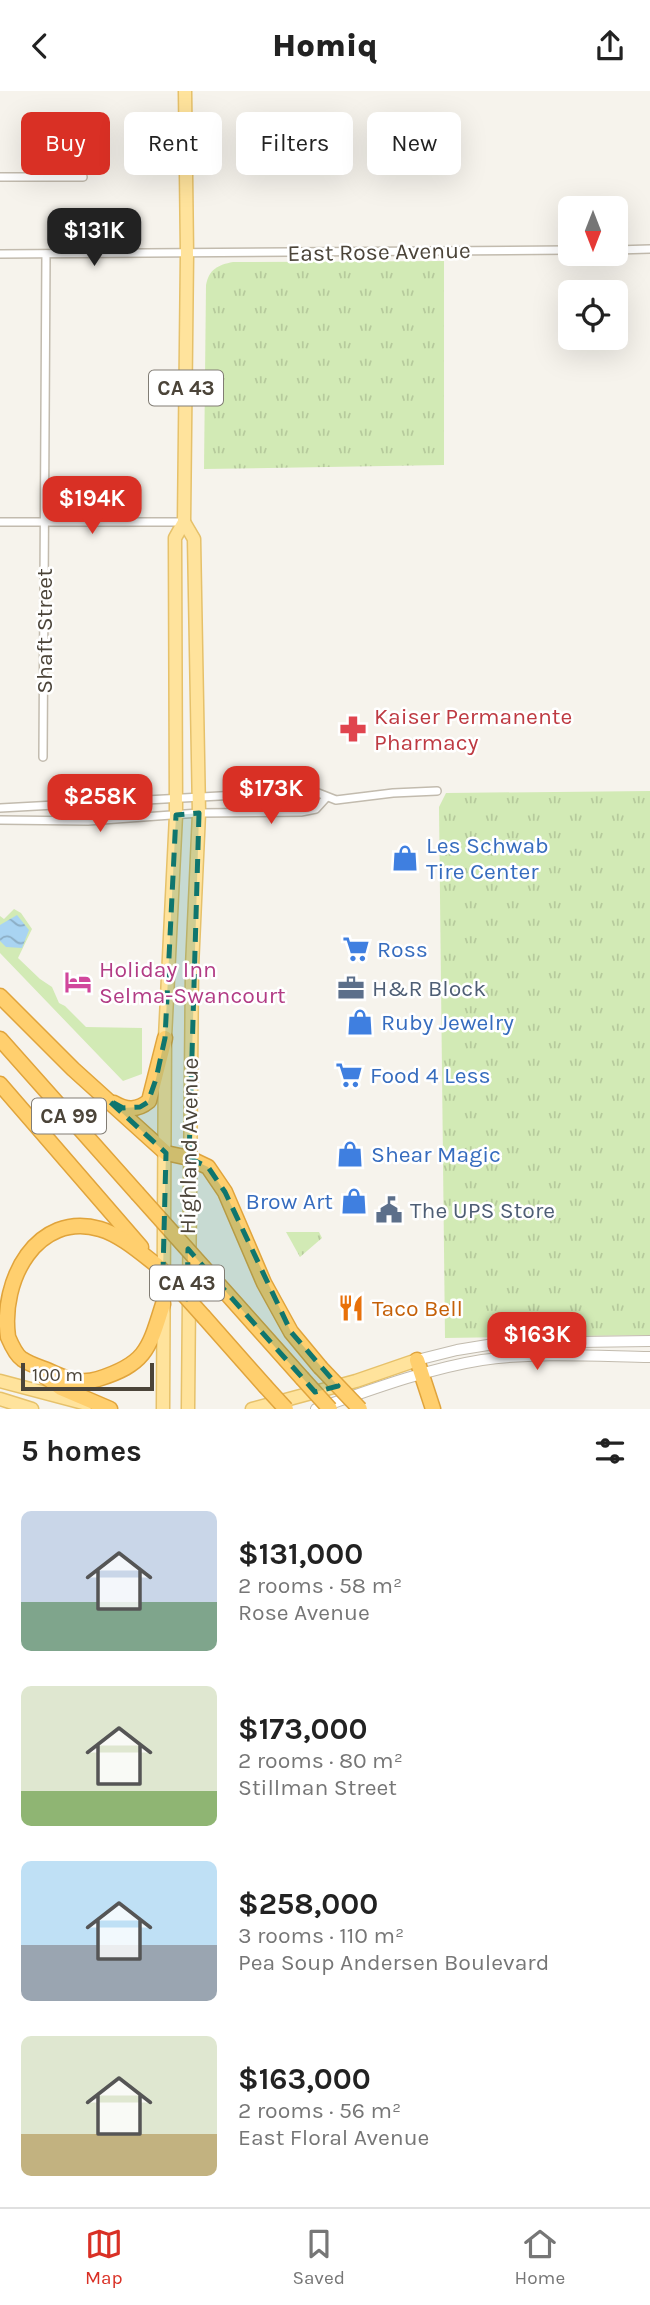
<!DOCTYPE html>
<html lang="en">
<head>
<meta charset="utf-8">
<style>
  body { margin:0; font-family:Karla,sans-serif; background:#f2f2f2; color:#222; height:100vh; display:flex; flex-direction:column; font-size:26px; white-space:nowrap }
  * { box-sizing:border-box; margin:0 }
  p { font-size:23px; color:#767676 }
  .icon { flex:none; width:38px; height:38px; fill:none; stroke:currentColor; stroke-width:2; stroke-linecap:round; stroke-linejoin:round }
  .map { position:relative; height:1318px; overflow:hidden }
  .side { display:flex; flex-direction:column; background:#fff; flex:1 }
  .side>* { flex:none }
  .guide { position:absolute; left:21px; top:21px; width:609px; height:63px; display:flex; gap:14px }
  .needle { width:46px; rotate:180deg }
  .controls { position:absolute; left:558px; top:105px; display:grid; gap:14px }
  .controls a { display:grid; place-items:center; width:70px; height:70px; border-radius:10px; background:#fff; box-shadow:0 7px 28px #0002; font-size:35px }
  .scale { position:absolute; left:21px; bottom:18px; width:133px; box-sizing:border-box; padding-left:7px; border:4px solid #4b4439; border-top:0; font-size:19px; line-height:24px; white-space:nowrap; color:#4b4439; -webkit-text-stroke:5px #fff; paint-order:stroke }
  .price { position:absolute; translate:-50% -60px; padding:0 16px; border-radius:14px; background:#d93025; color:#fff; font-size:23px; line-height:46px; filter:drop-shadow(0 2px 4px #0008) }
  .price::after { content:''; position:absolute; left:50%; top:42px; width:21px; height:16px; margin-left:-10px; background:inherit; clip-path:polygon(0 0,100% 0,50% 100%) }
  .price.current { background:#222; color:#fff }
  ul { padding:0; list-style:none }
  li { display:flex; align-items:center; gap:21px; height:175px; padding:0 21px }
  li span { display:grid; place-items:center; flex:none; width:196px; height:140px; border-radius:10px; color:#555 }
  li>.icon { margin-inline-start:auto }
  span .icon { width:84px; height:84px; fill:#fffc; stroke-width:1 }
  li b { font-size:30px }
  h2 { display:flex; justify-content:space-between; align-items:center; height:84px; padding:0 21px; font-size:30px }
  .pill { padding:0 24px; border-radius:10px; background:#fff; box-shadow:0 7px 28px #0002; font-size:24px; line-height:63px }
  .pill.current { background:#d93025; color:#fff }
  header { display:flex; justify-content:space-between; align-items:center; height:91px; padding:0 21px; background:#fff; font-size:32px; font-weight:800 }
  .tabs { display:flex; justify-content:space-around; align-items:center; height:98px; border-top:2px solid #e0e0e0; background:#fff; font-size:19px; color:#767676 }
  .tabs a { display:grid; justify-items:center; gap:4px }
  .tabs .current { color:#d93025 }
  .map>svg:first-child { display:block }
  .grass { fill:url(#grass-tufts) }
  .garden { fill:#d2eab5 }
  .water { fill:url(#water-waves) }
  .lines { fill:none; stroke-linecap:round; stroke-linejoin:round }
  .minor-casing { stroke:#c2bbae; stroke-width:10 }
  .tertiary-casing { stroke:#c2bbae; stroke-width:12 }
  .primary-casing { stroke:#e6c16a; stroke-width:15 }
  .motorway-casing { stroke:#e0a43c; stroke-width:17 }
  .minor { stroke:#fff; stroke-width:7 }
  .tertiary { stroke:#fff; stroke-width:10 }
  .primary { stroke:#ffe39c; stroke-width:12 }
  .motorway { stroke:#ffcf6e; stroke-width:14 }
  .motorway-bridge-casing { stroke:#e0a43c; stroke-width:17; stroke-linecap:butt }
  .motorway-bridge { stroke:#ffcf6e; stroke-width:14 }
  .marked { fill:#0f766e; fill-opacity:0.2; stroke:#0f766e; stroke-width:5; stroke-dasharray:14 9; stroke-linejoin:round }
  .labels { text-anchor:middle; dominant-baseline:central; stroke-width:5; stroke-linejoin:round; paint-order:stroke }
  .shield { fill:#fff; stroke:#817c74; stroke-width:2 }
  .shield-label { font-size:21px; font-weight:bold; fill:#4b4439 }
  .street-label { font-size:23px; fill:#4b4439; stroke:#fff }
  .health-label { font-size:23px; fill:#be3a42; stroke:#fff; text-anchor:start }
  .shop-label { font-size:23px; fill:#366cbe; stroke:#fff; text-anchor:start }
  .hotel-label { font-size:23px; fill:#b23c85; stroke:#fff; text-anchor:start }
  .service-label { font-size:23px; fill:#4e5e75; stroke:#fff; text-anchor:start }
  .food-label { font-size:23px; fill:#c56008; stroke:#fff; text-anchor:start }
</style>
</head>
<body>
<header><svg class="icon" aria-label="back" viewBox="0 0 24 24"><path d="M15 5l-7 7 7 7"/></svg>Homiq<svg class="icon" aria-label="share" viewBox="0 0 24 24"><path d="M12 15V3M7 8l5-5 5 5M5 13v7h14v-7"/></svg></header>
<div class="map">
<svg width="650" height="1318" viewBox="0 0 650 1318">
  <defs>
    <pattern id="grass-tufts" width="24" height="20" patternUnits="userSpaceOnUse" patternTransform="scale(1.75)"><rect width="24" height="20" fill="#d2eab5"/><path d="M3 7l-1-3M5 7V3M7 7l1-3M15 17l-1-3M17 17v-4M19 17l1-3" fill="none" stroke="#b6ca9c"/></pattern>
    <pattern id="water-waves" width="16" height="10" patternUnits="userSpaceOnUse" patternTransform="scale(1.75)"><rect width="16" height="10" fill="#a9d4f2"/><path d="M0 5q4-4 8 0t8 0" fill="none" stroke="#8caec5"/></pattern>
  </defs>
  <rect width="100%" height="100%" fill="#f6f3ec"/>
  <!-- grass -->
  <g class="grass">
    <path d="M444,170V374L204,378L206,194C209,178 218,174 233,171Z"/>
    <polygon points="650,700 650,1244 445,1247 439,716 446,702"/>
    <polygon points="286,1141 319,1141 322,1147 300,1166"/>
  </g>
  <!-- garden -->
  <polygon class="garden" points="14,818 21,822 32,838 18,867 40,888 52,896 59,912 65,915 86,936 142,937 142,983 123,990 0,862 0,825 4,828"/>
  <!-- water -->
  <polygon class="water" points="17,824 29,839 22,857 6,856 0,850 0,834"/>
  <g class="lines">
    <!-- minor casing -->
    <g class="minor-casing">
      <g id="minor">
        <polyline points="0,86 83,86"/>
        <polyline points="616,159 650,158"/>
        <polyline points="0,163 570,159"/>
        <polyline points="0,431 184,431"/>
        <polyline points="43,666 46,163"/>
        <polyline points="0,717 313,700 336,709 393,702 437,700"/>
        <polyline points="0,729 88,730 199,722 301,721 316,718 326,707"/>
      </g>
    </g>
    <!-- tertiary casing -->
    <g class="tertiary-casing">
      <g id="tertiary">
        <polyline points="417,1269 457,1259 500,1252 650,1250"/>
        <path d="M316,1318C370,1299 426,1278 482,1269C537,1261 595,1265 650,1266"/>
      </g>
    </g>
    <!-- primary casing -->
    <g class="primary-casing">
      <g id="primary">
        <polyline points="184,431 194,448 199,722 192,876 188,1318"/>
        <polyline points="0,1290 87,1313"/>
        <polyline points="0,1308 32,1318"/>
        <polyline points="163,1318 165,947 176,724 175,447 184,431 187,163 185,0"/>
        <polyline points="252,1318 356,1290 417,1269"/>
      </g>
    </g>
    <!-- motorway casing -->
    <g class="motorway-casing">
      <g id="motorway">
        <polyline points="0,905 73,978 166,1062 189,1067 208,1076 225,1101 264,1192 291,1241 320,1276"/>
        <polyline points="0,948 137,1102"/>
        <polyline points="0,993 141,1156"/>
        <path d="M114,1012C126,1019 137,1020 149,1010L165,947"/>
        <path d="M159,1176C142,1163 121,1144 100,1138C37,1120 0,1189 8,1246C11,1253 16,1264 22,1268C29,1273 39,1276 47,1279C64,1287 79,1294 98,1288C146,1273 149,1258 163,1213"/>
        <polyline points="204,1177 302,1287"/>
        <polyline points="204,1226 265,1295"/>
        <polyline points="417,1269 433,1318"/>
        <polyline points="43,1284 61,1297 110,1318"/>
      </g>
    </g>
    <!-- minor -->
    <use href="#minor" class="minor"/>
    <!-- tertiary -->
    <use href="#tertiary" class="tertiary"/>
    <!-- primary -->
    <use href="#primary" class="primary"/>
    <!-- motorway -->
    <use href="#motorway" class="motorway"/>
    <!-- motorway-bridge casing -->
    <g class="motorway-bridge-casing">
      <g id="motorway-bridge">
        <polyline points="137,1102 204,1177"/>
        <polyline points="159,1176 204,1226"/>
        <polyline points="320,1276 360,1318"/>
        <polyline points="302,1287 330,1318"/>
        <polyline points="265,1295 286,1318"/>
      </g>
    </g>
    <!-- motorway-bridge -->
    <use href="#motorway-bridge" class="motorway-bridge"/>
  </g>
  <!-- marked area -->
  <path class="marked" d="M199,722L189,1067L208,1076L225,1101L291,1241L338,1295L315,1301L188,1158L187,1208L163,1181L166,1062L108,1009L123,1017L140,1016L148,1011L156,988L165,947L176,724Z"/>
  <!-- icons -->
  <defs>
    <g id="pharmacy-bare" transform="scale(2.1)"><path d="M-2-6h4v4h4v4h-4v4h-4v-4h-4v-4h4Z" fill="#e0444e" stroke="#fff" stroke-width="2.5" paint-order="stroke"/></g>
    <g id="shop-bare" transform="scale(2.1)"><path d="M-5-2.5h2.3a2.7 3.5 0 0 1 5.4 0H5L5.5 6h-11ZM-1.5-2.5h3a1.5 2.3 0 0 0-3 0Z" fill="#3f7fe0" stroke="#fff" stroke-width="2.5" paint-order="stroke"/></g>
    <g id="supermarket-bare" transform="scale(2.1)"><path d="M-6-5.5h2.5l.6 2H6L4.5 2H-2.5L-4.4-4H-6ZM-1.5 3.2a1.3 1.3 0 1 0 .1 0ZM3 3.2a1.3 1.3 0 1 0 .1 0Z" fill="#3f7fe0" stroke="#fff" stroke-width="2.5" paint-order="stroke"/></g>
    <g id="hotel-bare" transform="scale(2.1)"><path d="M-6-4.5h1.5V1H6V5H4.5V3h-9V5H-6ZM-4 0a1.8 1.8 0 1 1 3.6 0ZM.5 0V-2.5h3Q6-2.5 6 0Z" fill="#d1479c" stroke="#fff" stroke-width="2.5" paint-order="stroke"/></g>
    <g id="office-bare" transform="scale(2.1)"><path d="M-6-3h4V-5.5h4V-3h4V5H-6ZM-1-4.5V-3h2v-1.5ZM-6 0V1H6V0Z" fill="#5c6f8a" stroke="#fff" stroke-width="2.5" paint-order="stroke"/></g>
    <g id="civic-bare" transform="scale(2.1)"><path d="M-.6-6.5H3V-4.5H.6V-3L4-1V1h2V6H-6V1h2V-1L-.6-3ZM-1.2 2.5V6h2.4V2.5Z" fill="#5c6f8a" stroke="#fff" stroke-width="2.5" paint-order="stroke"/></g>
    <g id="restaurant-bare" transform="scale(2.1)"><path d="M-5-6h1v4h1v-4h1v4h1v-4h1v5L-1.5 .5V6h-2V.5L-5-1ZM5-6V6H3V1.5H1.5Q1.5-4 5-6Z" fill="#e8710a" stroke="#fff" stroke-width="2.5" paint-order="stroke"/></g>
  </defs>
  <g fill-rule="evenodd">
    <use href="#pharmacy-bare" x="353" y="638"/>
    <use href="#shop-bare" x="405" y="767"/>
    <use href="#supermarket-bare" x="356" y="858"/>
    <use href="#hotel-bare" x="78" y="891"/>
    <use href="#office-bare" x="351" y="897"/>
    <use href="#shop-bare" x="360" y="931"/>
    <use href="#supermarket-bare" x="349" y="984"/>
    <use href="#shop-bare" x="350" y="1063"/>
    <use href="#shop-bare" x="354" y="1110"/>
    <use href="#civic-bare" x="389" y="1119"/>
    <use href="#restaurant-bare" x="351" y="1217"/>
  </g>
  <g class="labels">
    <!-- shield labels -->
    <g class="shield">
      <rect x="149" y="279.5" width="74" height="35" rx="5"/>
      <rect x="32" y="1007.5" width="74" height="35" rx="5"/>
      <rect x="150" y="1174.5" width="74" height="35" rx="5"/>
    </g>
    <g class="shield-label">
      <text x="186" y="297">CA 43</text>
      <text x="69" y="1025">CA 99</text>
      <text x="187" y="1192">CA 43</text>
    </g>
    <!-- street labels -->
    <g class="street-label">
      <text transform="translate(379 161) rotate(-1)">East Rose Avenue</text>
      <text transform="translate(44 540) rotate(-90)">Shaft Street</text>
      <text transform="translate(189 1055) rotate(-89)">Highland Avenue</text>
    </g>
    <!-- health labels -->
    <g class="health-label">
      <text x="374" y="625">Kaiser Permanente<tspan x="374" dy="26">Pharmacy</tspan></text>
    </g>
    <!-- shop labels -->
    <g class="shop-label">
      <text x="426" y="754">Les Schwab<tspan x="426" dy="26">Tire Center</tspan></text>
      <text x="377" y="858">Ross</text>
      <text x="381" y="931">Ruby Jewelry</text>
      <text x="370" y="984">Food 4 Less</text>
      <text x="371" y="1063">Shear Magic</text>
      <text x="333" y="1110" text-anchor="end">Brow Art</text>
    </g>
    <!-- hotel labels -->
    <g class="hotel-label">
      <text x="99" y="878">Holiday Inn<tspan x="99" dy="26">Selma-Swancourt</tspan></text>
    </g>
    <!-- service labels -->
    <g class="service-label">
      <text x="372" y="897">H&amp;R Block</text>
      <text x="410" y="1119">The UPS Store</text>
    </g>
    <!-- food labels -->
    <g class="food-label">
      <text x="372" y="1217">Taco Bell</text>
    </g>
  </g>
</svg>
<div class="controls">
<a><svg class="needle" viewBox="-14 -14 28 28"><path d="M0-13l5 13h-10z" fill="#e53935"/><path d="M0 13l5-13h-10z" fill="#767676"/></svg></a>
<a><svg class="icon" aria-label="locate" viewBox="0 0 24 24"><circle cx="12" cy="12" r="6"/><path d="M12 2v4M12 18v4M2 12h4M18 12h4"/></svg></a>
</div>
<div class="scale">100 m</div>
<b class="price current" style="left:94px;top:177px">$131K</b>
<b class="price" style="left:92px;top:445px">$194K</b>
<b class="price" style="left:271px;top:735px">$173K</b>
<b class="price" style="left:100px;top:743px">$258K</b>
<b class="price" style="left:537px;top:1281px">$163K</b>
<div class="guide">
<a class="pill current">Buy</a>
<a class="pill">Rent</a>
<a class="pill">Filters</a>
<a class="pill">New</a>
</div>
</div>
<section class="side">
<h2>5 homes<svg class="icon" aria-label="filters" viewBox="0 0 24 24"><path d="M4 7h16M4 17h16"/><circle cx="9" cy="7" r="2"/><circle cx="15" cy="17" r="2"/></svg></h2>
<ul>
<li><span style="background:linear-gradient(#c9d6e8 65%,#7fa58c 0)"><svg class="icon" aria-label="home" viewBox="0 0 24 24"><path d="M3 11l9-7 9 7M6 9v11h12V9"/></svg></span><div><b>$131,000</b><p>2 rooms · 58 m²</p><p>Rose Avenue</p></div></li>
<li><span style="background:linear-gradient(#dfe7d0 75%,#8fb573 0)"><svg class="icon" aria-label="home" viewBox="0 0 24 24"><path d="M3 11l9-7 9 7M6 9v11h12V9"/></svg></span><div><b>$173,000</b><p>2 rooms · 80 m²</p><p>Stillman Street</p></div></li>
<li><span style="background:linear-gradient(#bfe0f5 60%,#9aa5b1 0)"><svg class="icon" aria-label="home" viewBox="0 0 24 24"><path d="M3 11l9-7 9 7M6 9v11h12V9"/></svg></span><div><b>$258,000</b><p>3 rooms · 110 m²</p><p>Pea Soup Andersen Boulevard</p></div></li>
<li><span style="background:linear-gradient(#dfe7d0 70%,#c2b280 0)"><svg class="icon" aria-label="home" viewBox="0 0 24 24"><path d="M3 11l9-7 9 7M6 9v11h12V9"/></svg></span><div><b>$163,000</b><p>2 rooms · 56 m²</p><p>East Floral Avenue</p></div></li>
</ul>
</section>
<nav class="tabs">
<a class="current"><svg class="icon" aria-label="map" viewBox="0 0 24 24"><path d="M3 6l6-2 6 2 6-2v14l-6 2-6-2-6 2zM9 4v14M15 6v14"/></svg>Map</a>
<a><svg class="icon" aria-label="saved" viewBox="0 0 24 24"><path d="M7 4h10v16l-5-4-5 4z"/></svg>Saved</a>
<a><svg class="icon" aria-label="home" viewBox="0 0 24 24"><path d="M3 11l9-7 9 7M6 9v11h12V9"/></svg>Home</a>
</nav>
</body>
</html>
